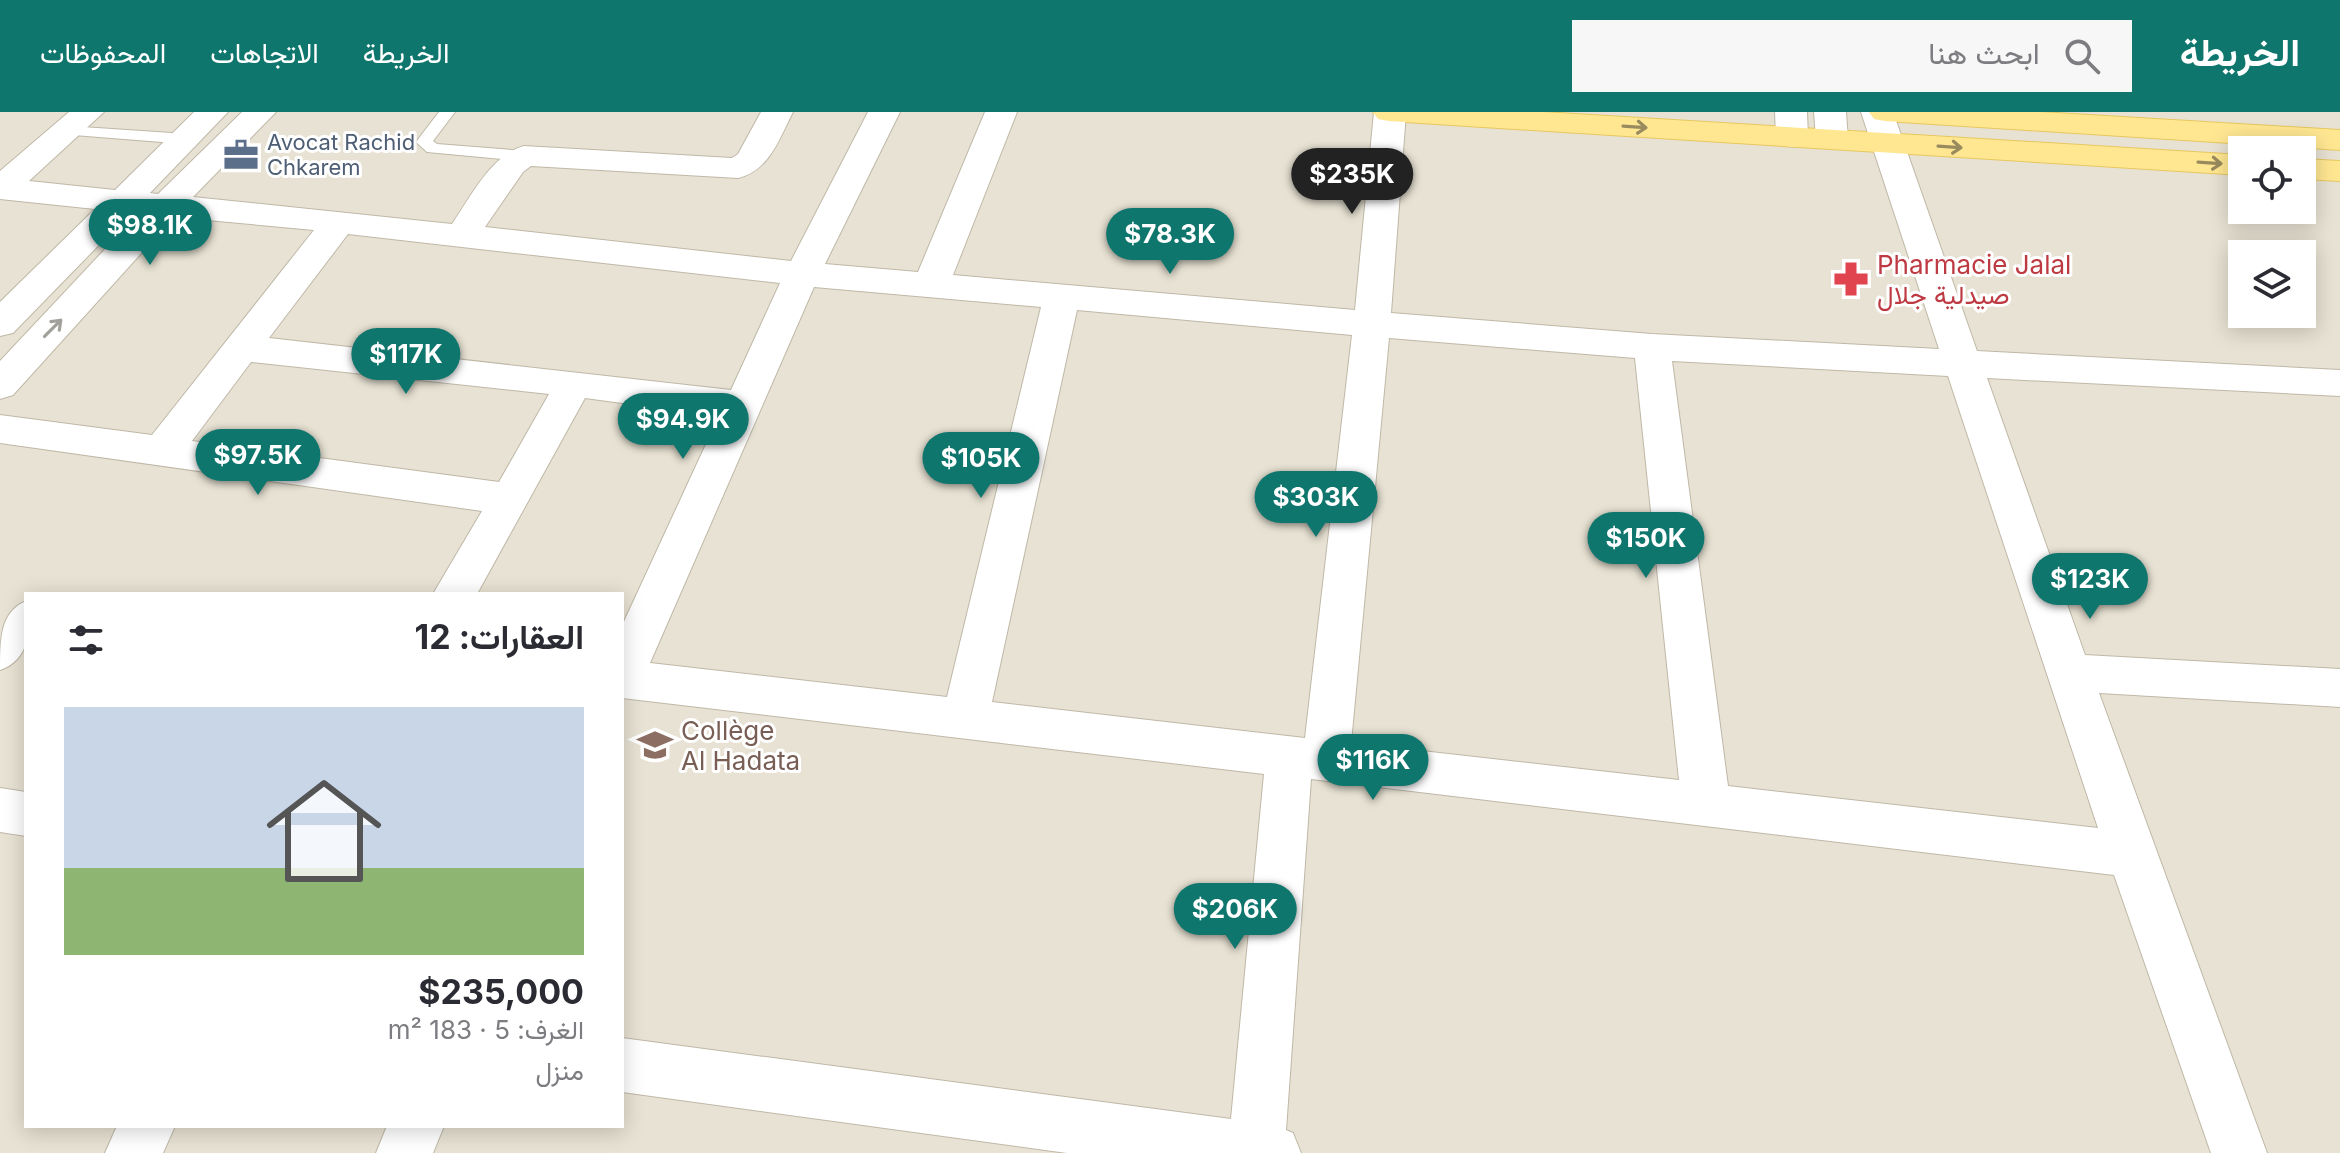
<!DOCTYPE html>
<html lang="ar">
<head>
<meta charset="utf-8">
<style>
  body { margin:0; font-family:Inter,Vazirmatn,sans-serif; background:#f7f7f7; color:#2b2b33; direction:rtl; height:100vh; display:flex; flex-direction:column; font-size:30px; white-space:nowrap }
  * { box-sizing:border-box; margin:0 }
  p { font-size:26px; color:#7c7c81 }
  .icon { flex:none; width:44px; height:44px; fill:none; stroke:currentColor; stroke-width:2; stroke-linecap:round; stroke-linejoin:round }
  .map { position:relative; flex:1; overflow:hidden; direction:ltr }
  .sheet { position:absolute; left:24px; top:480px; width:600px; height:536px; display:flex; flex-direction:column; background:#fff; border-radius:0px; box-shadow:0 4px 20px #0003; direction:rtl }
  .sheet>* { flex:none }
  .buttons { position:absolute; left:2228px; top:24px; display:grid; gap:16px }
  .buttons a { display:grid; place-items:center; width:88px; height:88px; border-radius:0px; background:#fff; box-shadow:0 4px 20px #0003; font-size:40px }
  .price { position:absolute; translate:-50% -68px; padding:0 18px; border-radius:28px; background:#0f766e; color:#fff; font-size:26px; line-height:52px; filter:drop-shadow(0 2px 4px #0008) }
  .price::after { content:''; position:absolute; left:50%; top:48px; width:24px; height:18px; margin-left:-12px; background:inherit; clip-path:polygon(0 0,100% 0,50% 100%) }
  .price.active { background:#222; color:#fff }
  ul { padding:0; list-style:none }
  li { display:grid; align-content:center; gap:16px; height:424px; padding:0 40px }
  li span { display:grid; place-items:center; height:248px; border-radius:0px; color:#555 }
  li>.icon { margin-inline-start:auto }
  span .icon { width:144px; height:144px; fill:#fffc; stroke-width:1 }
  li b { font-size:34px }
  h2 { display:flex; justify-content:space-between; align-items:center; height:96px; padding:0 40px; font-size:34px }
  header { display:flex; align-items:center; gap:48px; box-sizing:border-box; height:112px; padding:0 40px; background:#0f766e; color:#fff }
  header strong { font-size:38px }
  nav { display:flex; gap:44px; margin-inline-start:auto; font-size:28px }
  .search { width:560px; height:72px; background:#f7f7f7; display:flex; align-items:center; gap:20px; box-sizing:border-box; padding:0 28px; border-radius:0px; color:#7c7c81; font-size:30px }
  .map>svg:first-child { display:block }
  .residential { fill:#e7e2d3; fill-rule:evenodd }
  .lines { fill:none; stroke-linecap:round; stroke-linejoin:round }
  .service-casing { stroke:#bfb8a7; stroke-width:2 }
  .minor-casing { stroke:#bfb8a7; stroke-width:2 }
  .primary-casing { stroke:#e7c75f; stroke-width:2 }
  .service { fill:#fff; fill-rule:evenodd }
  .minor { fill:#fff; fill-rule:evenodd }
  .primary { fill:#ffe792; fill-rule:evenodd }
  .oneway { stroke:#998b5e }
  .oneway2 { stroke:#a2a09a }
  .labels { text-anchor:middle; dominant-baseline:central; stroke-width:6; stroke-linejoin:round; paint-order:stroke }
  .far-service-label { font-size:22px; fill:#4e5e75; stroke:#fff; text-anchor:start }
  .health-label { font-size:26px; fill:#be3a42; stroke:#fff; text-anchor:start }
  .education-label { font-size:26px; fill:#785e54; stroke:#fff; text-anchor:start }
</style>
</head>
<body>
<header>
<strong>الخريطة</strong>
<div class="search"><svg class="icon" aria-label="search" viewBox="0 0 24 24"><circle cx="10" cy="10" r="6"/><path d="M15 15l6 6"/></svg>ابحث هنا</div>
<nav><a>الخريطة</a><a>الاتجاهات</a><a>المحفوظات</a></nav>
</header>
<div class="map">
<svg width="2340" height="1041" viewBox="0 0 2340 1041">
  <rect width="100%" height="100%" fill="#f3f0e5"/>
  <!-- residential -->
  <path class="residential" d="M0,0H2340V1041H0ZM2242,38H2302V98H2242ZM2242,142H2302V202H2242ZM26,482H622V1014H26Z"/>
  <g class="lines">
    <!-- service casing -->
    <g class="service-casing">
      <g id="service">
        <polygon points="439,0 455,0 433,29 437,32 524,39 532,44 524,49 427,40 416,30"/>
        <polygon points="67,14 187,22 195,27 187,32 61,22 61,16"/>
      </g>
    </g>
    <!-- minor casing -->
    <g class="minor-casing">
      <g id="minor">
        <path d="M69,0H104L29,69L115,78L194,0H228L150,81L158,82L242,0H276L193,85L452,112C471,85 491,43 524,34L732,46L738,42L761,0H793C779,27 770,58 738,66L531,54L523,60L485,115L791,149L868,0H900L825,152L918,160L985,0H1017L953,163L1355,198L1374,0H1406L1391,201L1652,222L1939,237L1861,0H1893L1977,239L2340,258V284L1987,266L2085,543L2340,557V595L2099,581L2267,1041H2211L2114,763L1311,667L1286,1018L1293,1021L1301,1041H1067L622,980V926L1231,1007L1264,662L622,586V514L719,304L585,286L477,482H433L482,399L0,331V303L152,323L314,118L174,105L13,283L0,287V249L139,101L131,100L13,221L0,224V190L95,97L0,87V59ZM348,122L780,171L731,278L269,226ZM814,175L1041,195L947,585L650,551ZM1077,198L1352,223L1305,626L992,590ZM1389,226L1635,246L1679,668L1351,631ZM1672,249L1948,264L2098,716L1728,674ZM251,250L549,282L499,370L192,329Z"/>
        <polygon points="1775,0 1807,0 1808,25 1803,32 1792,35 1781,32 1776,25"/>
        <polygon points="1814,0 1846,0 1848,27 1843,34 1832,37 1821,34 1816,27"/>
        <path d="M24,490C34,516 28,549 0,558C0,529 0,501 24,490Z"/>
        <polygon points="0,676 26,680 26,724 0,720"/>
        <polygon points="117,1014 175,1014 163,1041 105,1041"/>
        <polygon points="387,1014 444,1014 433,1041 376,1041"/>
      </g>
    </g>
    <!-- primary casing -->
    <g class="primary-casing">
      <g id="primary">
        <polygon points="1373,0 1543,0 2242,43 2242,63 1389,9 1378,7"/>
        <polygon points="1869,0 2040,0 2340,18 2340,38 1885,9 1874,7"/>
        <polygon points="2302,47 2340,49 2340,69 2302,67"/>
      </g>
    </g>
    <!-- service -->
    <use href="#service" class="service"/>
    <!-- minor -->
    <use href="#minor" class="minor"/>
    <!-- primary -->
    <use href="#primary" class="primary"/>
  </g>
  <!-- one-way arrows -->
  <defs><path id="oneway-shaft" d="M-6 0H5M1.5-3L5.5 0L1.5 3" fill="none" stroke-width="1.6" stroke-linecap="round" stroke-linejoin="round" transform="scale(2)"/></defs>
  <g class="oneway">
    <use href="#oneway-shaft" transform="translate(1635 15) rotate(4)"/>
    <use href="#oneway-shaft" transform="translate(1950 35) rotate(4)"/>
    <use href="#oneway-shaft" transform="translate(2210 51) rotate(4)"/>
  </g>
  <use class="oneway2" href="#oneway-shaft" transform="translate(53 216) rotate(-45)"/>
  <!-- icons -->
  <defs>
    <g id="office-bare" transform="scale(2.76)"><path d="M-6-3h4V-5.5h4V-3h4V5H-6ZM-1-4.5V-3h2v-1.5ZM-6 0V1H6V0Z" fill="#5c6f8a" stroke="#fff" stroke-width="2.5" paint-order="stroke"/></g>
    <g id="pharmacy-bare" transform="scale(2.76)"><path d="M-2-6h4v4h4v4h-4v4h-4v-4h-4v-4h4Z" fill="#e0444e" stroke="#fff" stroke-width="2.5" paint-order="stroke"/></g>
    <g id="school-bare" transform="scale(2.76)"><path d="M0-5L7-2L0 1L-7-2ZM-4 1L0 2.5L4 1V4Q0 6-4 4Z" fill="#8d6e63" stroke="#fff" stroke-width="2.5" paint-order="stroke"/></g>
  </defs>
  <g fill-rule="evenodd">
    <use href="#office-bare" x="241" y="43"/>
    <use href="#pharmacy-bare" x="1851" y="167"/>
    <use href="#school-bare" x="655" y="633"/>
  </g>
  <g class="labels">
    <!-- far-service labels -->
    <g class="far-service-label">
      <text x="267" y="30">Avocat Rachid<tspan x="267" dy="25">Chkarem</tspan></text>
    </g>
    <!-- health labels -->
    <g class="health-label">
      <text x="1877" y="152">Pharmacie Jalal<tspan x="1877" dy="30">صيدلية جلال</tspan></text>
    </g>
    <!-- education labels -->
    <g class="education-label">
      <text x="681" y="618">Collège<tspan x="681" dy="30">Al Hadata</tspan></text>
    </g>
  </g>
</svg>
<div class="buttons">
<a><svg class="icon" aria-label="locate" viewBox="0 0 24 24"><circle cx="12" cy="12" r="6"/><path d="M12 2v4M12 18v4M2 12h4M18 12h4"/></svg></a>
<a><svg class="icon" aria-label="layers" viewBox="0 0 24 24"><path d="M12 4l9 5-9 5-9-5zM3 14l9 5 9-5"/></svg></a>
</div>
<b class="price active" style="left:1352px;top:104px">$235K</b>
<b class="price" style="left:150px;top:155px">$98.1K</b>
<b class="price" style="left:1170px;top:164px">$78.3K</b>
<b class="price" style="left:406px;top:284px">$117K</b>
<b class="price" style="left:683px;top:349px">$94.9K</b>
<b class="price" style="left:258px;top:385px">$97.5K</b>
<b class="price" style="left:981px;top:388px">$105K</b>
<b class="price" style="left:1316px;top:427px">$303K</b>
<b class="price" style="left:1646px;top:468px">$150K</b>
<b class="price" style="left:2090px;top:509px">$123K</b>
<b class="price" style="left:1373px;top:690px">$116K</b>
<b class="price" style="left:1235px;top:839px">$206K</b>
<section class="sheet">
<h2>العقارات: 12<svg class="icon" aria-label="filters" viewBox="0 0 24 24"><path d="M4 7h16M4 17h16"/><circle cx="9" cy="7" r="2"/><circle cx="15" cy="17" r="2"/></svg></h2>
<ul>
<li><span style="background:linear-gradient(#c9d6e8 65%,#8fb573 0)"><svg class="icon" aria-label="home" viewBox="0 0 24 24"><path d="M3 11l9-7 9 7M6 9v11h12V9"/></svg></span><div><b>$235,000</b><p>الغرف: 5 · 183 m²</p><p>منزل</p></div></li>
</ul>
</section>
</div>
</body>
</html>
